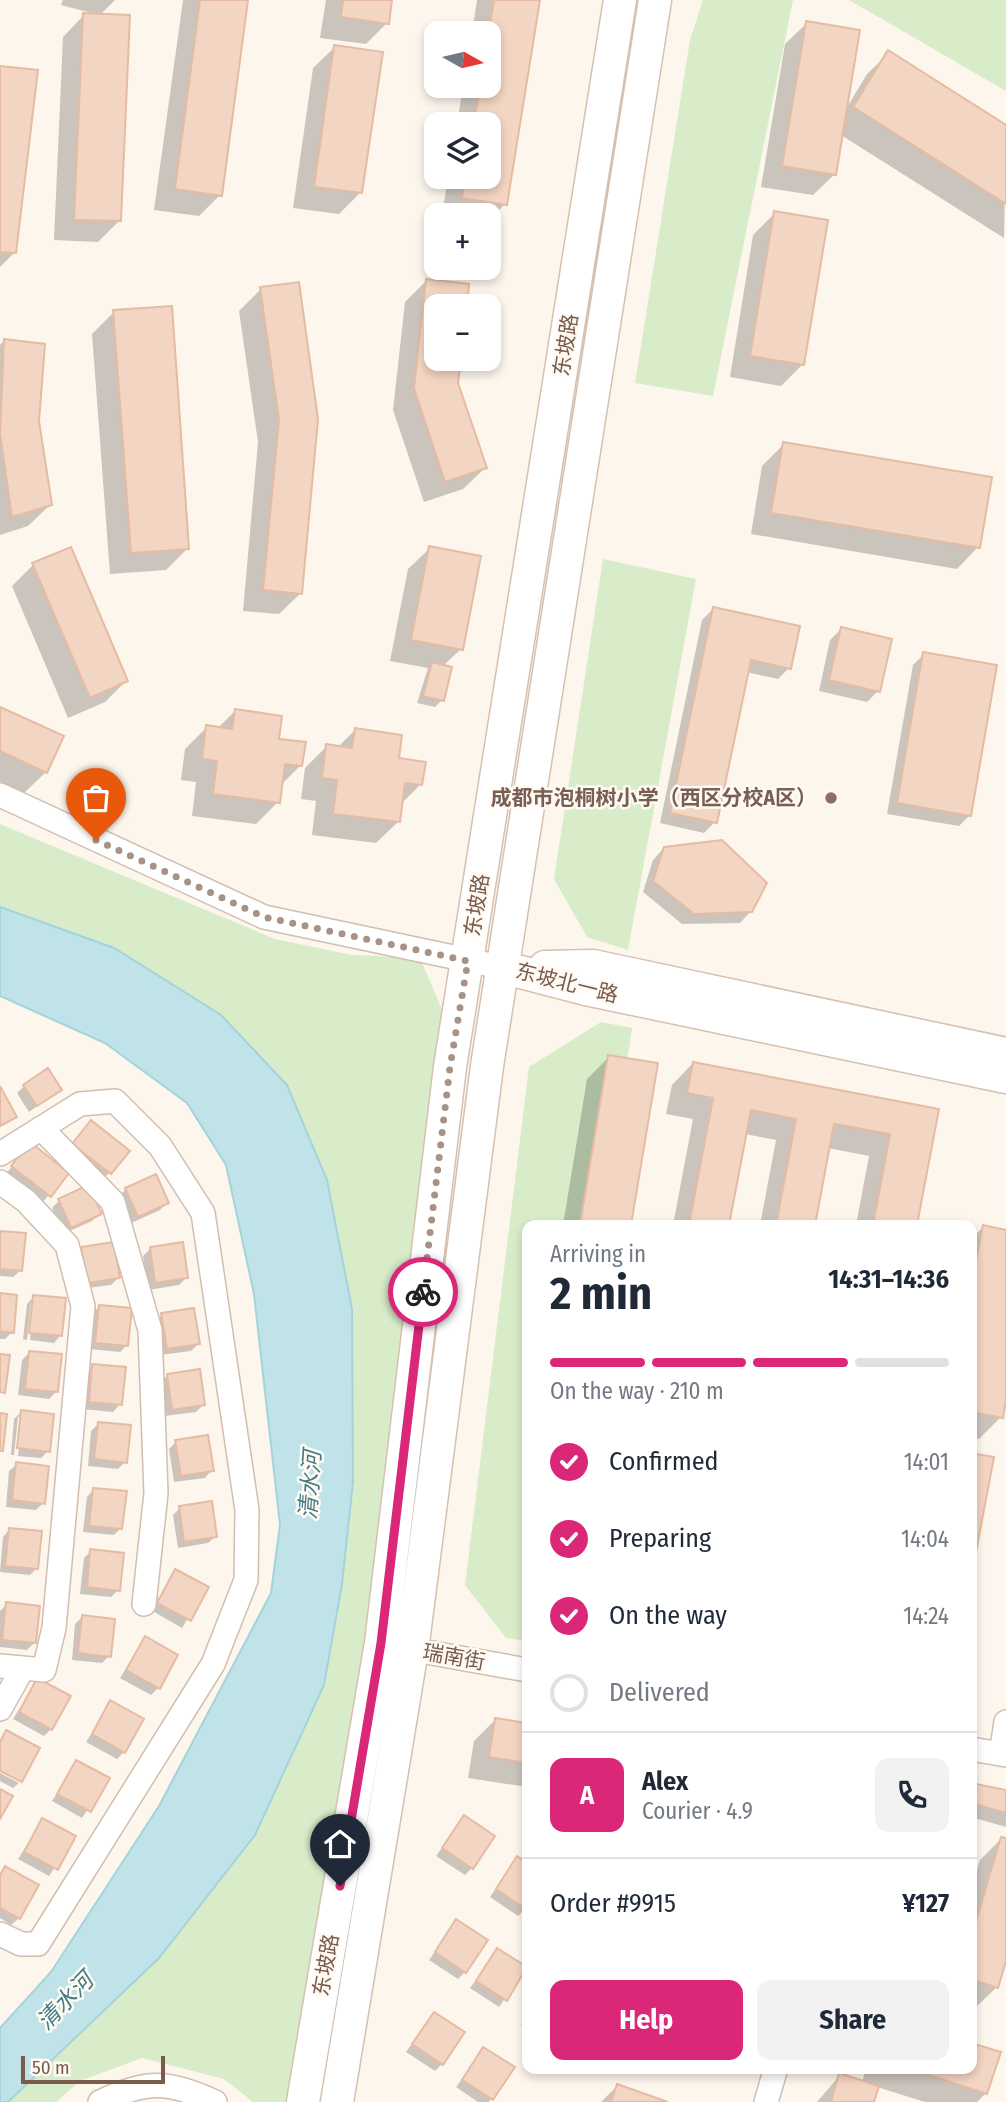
<!DOCTYPE html>
<meta charset="utf-8">
<style>
:root{--surface:#fff;--page:#f2f2f3;--text:#1f2937;--muted:#747a83;--line:#e0e1e3;--accent:#db2777}
body{margin:0;font-family:"Fira Sans Condensed","Noto Sans SC",sans-serif;background:var(--page);color:var(--text);height:100vh;display:flex;flex-direction:column;font-size:26px;white-space:nowrap}
*{box-sizing:border-box;margin:0}
p{font-size:23px;color:var(--muted)}
.icon{flex:none;width:38px;height:38px;fill:none;stroke:currentColor;stroke-width:2;stroke-linecap:round;stroke-linejoin:round}
.map{position:relative;flex:1;overflow:hidden}
.sheet{position:absolute;left:522px;top:1220px;width:455px;height:854px;display:flex;flex-direction:column;background:var(--surface);border-radius:14px;box-shadow:0 4px 10px #0003}
.sheet>*{flex:none}
.needle{width:46px;rotate:98deg}
.controls{position:absolute;left:424px;top:21px;display:grid;gap:14px}
.controls a{display:grid;place-items:center;width:77px;height:77px;border-radius:14px;background:var(--surface);box-shadow:0 4px 10px #0003;font-size:35px}
.scale{position:absolute;left:21px;bottom:18px;width:144px;box-sizing:border-box;padding-left:7px;border:4px solid #7a5c4d;border-top:0;font-size:19px;line-height:24px;white-space:nowrap;color:#7a5c4d;-webkit-text-stroke:5px #fffaf3;paint-order:stroke}
.pin{position:absolute;display:grid;place-items:center;width:60px;height:60px;color:#fff;margin:-72px -30px;border-radius:50% 50% 50% 0;rotate:-45deg;box-shadow:0 0 7px #0007}
.pin .icon{rotate:45deg}
.courier{position:absolute;display:grid;place-items:center;width:70px;height:70px;margin:-35px;border:5px solid #db2777;border-radius:50%;background:#fff;color:#222;box-shadow:0 2px 9px #0007}
.overview em{font-style:normal;font-weight:700}
.overview div{display:flex;flex-direction:column-reverse}
.overview{display:flex;align-items:center;justify-content:space-between;height:119px;padding:0 28px}
h1{font-size:46px;font-weight:700;line-height:52px}
.bar{display:grid;grid-template-columns:repeat(4,1fr);gap:10px 7px;align-content:center;height:84px;padding:0 28px}
.bar i{height:9px;border-radius:5px;background:var(--line)}
.bar .on{background:var(--accent)}
.bar p{grid-column:span 4}
.line{display:flex;align-items:center;gap:18px;padding:0 28px;border-top:2px solid var(--line)}
.line div{flex:1}
.round{display:grid;place-items:center;flex:none;width:74px;height:74px;border-radius:14px;background:var(--page)}
ol{padding:0 28px;list-style:none}
li{display:flex;align-items:center;gap:21px;height:77px}
li p{margin-inline-start:auto}
li .icon{padding:7px;border-radius:50%;background:var(--accent);color:#fff;stroke-width:4}
li:last-child{color:var(--muted)}
li i{width:38px;height:38px;border:4px solid var(--line);border-radius:50%}
.action{display:flex;gap:14px;margin-top:auto;padding:14px 28px}
.action a{flex:1;height:80px;border-radius:14px;background:var(--accent);color:#fff;font-size:28px;font-weight:700;line-height:80px;text-align:center}
.action a+a{background:var(--page);color:var(--text)}
.map>svg:first-child{display:block}
.green{fill:#d8ecc9}
.water{fill:#bfe3e8;stroke:#a5d3da;stroke-width:2}
.shadow{fill:#0003}
.building{fill:#f3d5c3;stroke:#e6bba3;stroke-width:2}
.lines{fill:none;stroke-linecap:round;stroke-linejoin:round}
.street-casing{stroke:#d1beb0;stroke-width:26}
.secondary-casing{stroke:#d6c0b0;stroke-width:35}
.street{stroke:#fff;stroke-width:23}
.secondary{stroke:#fff;stroke-width:32}
.done{stroke:#a89285;stroke-width:7;stroke-dasharray:0 12.6}
.route{stroke:#db2777;stroke-width:9}
.education-dot{fill:#8d6e63;stroke:#fffaf3;stroke-width:2.5}
.labels{text-anchor:middle;stroke-width:5;stroke-linejoin:round;paint-order:stroke}
.street-label{font-size:21px;fill:#7a5c4d;stroke:#fffaf3}
.education-label{font-size:21px;font-weight:bold;fill:#785e54;stroke:#fffaf3;text-anchor:end}
.water-label{font-size:23px;font-style:italic;fill:#437c86;stroke:#fffaf3}
</style>
<div class="map">
<svg width="1006" height="2102" viewBox="0 0 1006 2102">
<rect width="100%" height="100%" fill="#fdf6ec"/>
<path class="green" d="M703 0H793L713 396 635 383 690 40Z
M849 0H1006V91Z
M603 559 696 579 628 950 587 937 554 879Z
M0 824 275 939 352 955 420 958 444 1014 383 1546 294 2102H253L224 2079 142 2058 80 2081 56 2102H8L159 1958 255 1835 324 1685 342 1584 353 1482 352 1309 114 948 0 907Z
M601 1022 632 1028 603 1225H527V1641L506 1638 465 1585 529 1067Z"/>
<path class="water" d="M0 907 114 948 221 1015 287 1085 327 1180 352 1309 353 1482 342 1584 324 1685 255 1835 159 1958 8 2102H0V2028L51 1972 159 1806 271 1593 280 1525 254 1294 226 1165 187 1103 105 1043 0 996Z"/>
<path class="shadow" d="M63 0H115L99 16 119 221 98 242 54 240 63 37 84 15 95 14 61 5Z
M183 0H247L220 195 199 216 154 210Z
M326 0H390L387 23 366 44 320 38Z
M477 0H538L505 204 488 221V215H442L448 177H488V124H457L463 86H488V33H472Z
M807 23 846 109 867 74 889 53 1006 127 1004 238 841 135 835 174 813 195 761 187 785 44Z
M335 47 361 192 339 214 293 208 313 68Z
M0 67 14 253 0 267Z
M775 213 803 364 781 386 730 377 753 235Z
M426 281 467 285 465 306H436V359H459L457 383 485 468 463 489 424 502 393 410 405 302Z
M297 284 301 593 279 614 243 611 258 442 239 311 261 289Z
M114 312 188 548 166 570 110 574 92 334Z
M4 341 37 421 50 505 28 526 0 535V345Z
M784 444 978 547 957 569 751 534 762 466Z
M430 548 461 649 443 666 442 700 435 707 417 703 428 668 390 661 408 569Z
M33 565 126 681 105 702 68 718 12 586Z
M713 609 789 668 778 679 746 672 715 822 704 833 660 823 702 620Z
M841 629 878 691 867 702 819 691 830 640Z
M924 654 970 815 959 826 887 814 913 665Z
M0 709 46 772 24 793 0 782Z
M235 711 277 741 301 765 280 786 278 802 256 824 192 816 196 782 181 780 185 749 207 727 218 728Z
M355 730 397 760 421 784 400 805 398 822 376 843 312 835 316 801 301 799 305 768 327 746 338 747Z
M664 848 751 911 740 923 682 924 643 892 653 860Z
M609 1057 629 1225H563L587 1079Z
M693 1063 937 1110 915 1225H856L869 1156 828 1148 813 1225H760L776 1140 745 1134 728 1225H673L693 1119 666 1114 672 1085Z
M24 1086 60 1090 29 1112 17 1093Z
M84 1129 127 1151 103 1180 66 1151Z
M24 1151 67 1173 42 1203 6 1174Z
M126 1189 167 1203 160 1210 131 1223 119 1196Z
M59 1201 100 1214 92 1221 63 1234 52 1208Z
M983 1227 1006 1232V1391L1001 1417 979 1439 971 1437V1239Z
M0 1232 21 1270 13 1277 0 1276Z
M82 1249 118 1278 111 1285 80 1289 75 1256Z
M150 1249 186 1278 179 1285 148 1290 143 1256Z
M0 1295 12 1332 5 1339H0Z
M34 1297 61 1335 54 1343 30 1340 34 1302H31L27 1340 23 1339 27 1304Z
M100 1306 127 1345 120 1352 89 1349 92 1314Z
M162 1315 198 1344 191 1351 160 1355 155 1322Z
M29 1353 56 1392 49 1399 18 1395 22 1360Z
M93 1366 120 1404 113 1412 82 1409 86 1373Z
M167 1376 203 1405 196 1412 165 1416 160 1383Z
M21 1412 48 1451 41 1458 18 1456 22 1417H18L14 1455H11L14 1419Z
M99 1423 125 1462 118 1469 88 1466 91 1431Z
M176 1442 212 1470 205 1478 174 1482 169 1449Z
M17 1464 43 1503 36 1510 6 1507 9 1471Z
M94 1489 121 1528 114 1535 83 1532 87 1497Z
M180 1508 216 1536 208 1543 178 1548 173 1515Z
M10 1529 37 1568 30 1575 0 1572 3 1537Z
M91 1551 118 1590 111 1597 80 1594 84 1558Z
M176 1571 207 1588 182 1628 151 1610Z
M7 1604 34 1643 27 1650 0 1647V1611Z
M82 1617 109 1656 102 1663 72 1660 75 1624Z
M145 1638 158 1688 151 1695 120 1678Z
M37 1680 51 1729 44 1736 13 1719Z
M111 1703 124 1752 117 1759 86 1742Z
M495 1720 527 1725V1787L468 1778 474 1741Z
M76 1762 107 1779 82 1818 52 1801Z
M0 1773 19 1783 13 1788 0 1781Z
M971 1785 1006 1792V1827L971 1817Z
M464 1817 472 1868 465 1875 436 1856Z
M43 1820 74 1837 49 1876 18 1859Z
M1001 1839 1006 1840V1955L997 1987 975 2008 971 2007V1889L980 1860Z
M517 1858 527 1907 518 1916 490 1897Z
M5 1868 19 1918 11 1925 0 1918V1874Z
M457 1921 465 1972 458 1979 429 1960Z
M498 1950 526 1969 499 2007 470 1988Z
M434 2014 442 2064 435 2071 406 2052Z
M527 2017V2029L521 2025Z
M484 2049 512 2068 489 2102H478L456 2087Z
M866 2068H971L986 2093 977 2102H925L877 2087 872 2102H817L840 2075 862 2082Z
M617 2086 663 2102H601Z"/>
<path class="building" d="M200 0H248L222 196 175 189Z
M343 0H392L389 24 341 17Z
M494 0H540L507 205 462 198 465 177H488V124H474L480 86H488V37Z
M83 13 130 15 121 221 74 220Z
M806 21 860 30 836 175 782 166Z
M334 45 383 52 362 193 314 187Z
M888 50 1006 125V204L853 107Z
M0 66 38 70 16 253 0 252Z
M774 211 828 220 804 365 750 356Z
M426 279 469 284 467 306H436V359H461L458 383 487 468 445 482 414 388Z
M299 282 318 419 302 594 263 590 279 420 260 287Z
M172 306 189 549 131 553 113 310Z
M4 339 45 344 39 421 52 505 12 517 0 434Z
M783 442 992 477 980 548 771 513Z
M429 546 481 556 463 650 411 640Z
M71 547 128 681 90 698 32 563Z
M713 607 800 626 791 669 751 660 717 823 670 813Z
M841 627 892 639 880 692 829 680Z
M923 652 997 665 971 816 897 803Z
M432 662 452 667 444 701 423 696Z
M0 707 64 736 47 773 0 751Z
M235 709 282 716 279 739 306 742 302 766 285 764 280 803 213 794 217 761 202 759 206 725 232 729Z
M355 728 402 735 399 758 426 762 422 785 405 783 400 822 333 814 337 780 322 778 326 744 352 748Z
M722 840 767 883 752 912 694 914 653 881 664 847Z
M608 1055 658 1063 631 1225H580Z
M693 1062 939 1109 917 1225H873L890 1134 834 1124 815 1225H776L796 1119 751 1110 729 1225H689L713 1098 687 1093Z
M48 1068 62 1090 37 1106 23 1085Z
M0 1086 17 1117 0 1126Z
M91 1120 130 1151 111 1174 72 1144Z
M30 1142 69 1173 51 1197 11 1166Z
M156 1174 169 1203 138 1217 125 1188Z
M88 1185 102 1214 71 1228 58 1199Z
M983 1225 1006 1230V1400L1003 1418 971 1412V1285Z
M0 1231 26 1233 22 1271 0 1269Z
M114 1242 120 1278 87 1283 81 1247Z
M183 1242 188 1278 155 1283 150 1247Z
M0 1293 17 1295 14 1333 0 1331Z
M33 1295 66 1298 62 1336 29 1333Z
M99 1305 132 1308 128 1346 95 1343Z
M194 1308 200 1344 167 1349 161 1313Z
M29 1351 62 1354 58 1392 25 1389Z
M0 1354 10 1355 5 1393 0 1392Z
M92 1364 126 1367 122 1405 89 1402Z
M200 1369 205 1405 172 1410 167 1374Z
M21 1410 54 1414 50 1452 17 1448Z
M0 1413 7 1414 3 1451H0Z
M98 1422 131 1425 127 1463 94 1459Z
M208 1435 214 1471 181 1476 175 1440Z
M971 1453 994 1457 971 1578Z
M16 1462 49 1466 45 1504 12 1500Z
M93 1488 127 1491 122 1529 89 1526Z
M212 1501 217 1537 184 1542 179 1506Z
M9 1528 42 1531 38 1569 5 1566Z
M90 1549 124 1553 120 1591 87 1587Z
M175 1569 209 1587 191 1621 157 1603Z
M6 1602 40 1606 36 1643 2 1640Z
M82 1615 115 1619 111 1657 78 1653Z
M145 1636 178 1655 160 1689 126 1670Z
M37 1678 71 1696 52 1730 19 1712Z
M110 1700 144 1719 125 1753 92 1734Z
M495 1718 527 1723V1763L489 1757Z
M6 1730 40 1748 22 1782 0 1771V1742Z
M76 1760 110 1778 91 1812 57 1794Z
M971 1783 1006 1790V1813L971 1803Z
M0 1789 13 1796 0 1819Z
M464 1815 495 1836 473 1869 442 1848Z
M42 1818 76 1836 58 1870 24 1852Z
M1001 1837 1006 1838V1961L998 1988 971 1979V1938Z
M517 1856 527 1863V1910L496 1889Z
M5 1866 39 1885 20 1919 0 1908V1875Z
M456 1919 488 1940 466 1973 435 1952Z
M497 1948 527 1967 507 2001 476 1981Z
M434 2012 465 2032 443 2065 412 2044Z
M971 2043 1001 2052 987 2094 908 2068H971Z
M483 2047 515 2067 493 2100 462 2080Z
M839 2073 879 2086 874 2102H831Z
M617 2084 668 2102H611Z"/>
<g class="lines">
<defs>
<path id="street" d="M0 795 264 917 505 968
M41 1128 113 1202 150 1330 156 1493 144 1604
M0 1154 80 1104 115 1101 160 1146 203 1213 247 1510 246 1580 213 1664 38 1944H21L0 1934
M0 1182 26 1201 67 1245 83 1306 54 1628 44 1670 0 1666
M399 1647 527 1670
M0 1709 23 1668
M971 1749 1006 1755
M1001 1754 1006 1722
M100 2102C146 2080 168 2080 215 2102
M766 2102 776 2068"/>
<path id="secondary" d="M545 967 593 966 1006 1054
M505 968 586 989 1006 1077
M303 2102 381 1643 450 1067 620 0
M337 2102 412 1650 487 1066 655 0"/>
</defs>
<use href="#street" class="street-casing"/>
<use href="#secondary" class="secondary-casing"/>
<use href="#street" class="street"/>
<use href="#secondary" class="secondary"/>
</g>
<g class="lines">
<path class="done" d="M96 840 264 917 468 961 450 1067 423 1292"/>
<path class="route" d="M340 1886 381 1643 423 1292"/>
</g>
<circle class="education-dot" cx="831" cy="798" r="7"/>
<g class="labels">
<g class="street-label">
<text transform="translate(566 345) rotate(-81)" y="7">东坡路</text>
<text transform="translate(477 905) rotate(-81)" y="7">东坡路</text>
<text transform="translate(567 983) rotate(14)" y="7">东坡北一路</text>
<text transform="translate(454 1657) rotate(10)" y="7">瑞南街</text>
<text transform="translate(326 1965) rotate(-80)" y="7">东坡路</text>
</g>
<g class="education-label">
<text x="817" y="805">成都市泡桐树小学（西区分校A区）</text>
</g>
<g class="water-label">
<text transform="translate(310 1485) rotate(-86)" y="8">清水河</text>
<text transform="translate(65 2001) rotate(-46)" y="8">清水河</text>
</g>
</g>
</svg>
<div class="controls">
<a><svg class="needle" viewBox="-14 -14 28 28"><path d="M0-13l5 13h-10z" fill="#e53935"/><path d="M0 13l5-13h-10z" fill="#747a83"/></svg></a>
<a><svg class="icon" aria-label="layers" viewBox="0 0 24 24"><path d="M12 4l9 5-9 5-9-5zM3 14l9 5 9-5"/></svg></a>
<a>+</a>
<a>−</a>
</div>
<div class="scale">50 m</div>
<div class="pin" style="left:96px;top:840px;background:#ea580c"><svg class="icon" aria-label="bag" viewBox="0 0 24 24"><path d="M5 8h14l-1 12H6zM9 8a3 3 0 0 1 6 0"/></svg></div>
<div class="pin" style="left:340px;top:1886px;background:#1f2937"><svg class="icon" aria-label="home" viewBox="0 0 24 24"><path d="M3 11l9-7 9 7M6 9v11h12V9"/></svg></div>
<div class="courier" style="left:423px;top:1292px"><svg class="icon" aria-label="bike" viewBox="0 0 24 24"><circle cx="6" cy="16" r="4"/><circle cx="18" cy="16" r="4"/><path d="M6 16l4-8h5l3 8M10 8l3 8H6M13 5h3"/></svg></div>
<section class="sheet">
<div class="overview"><div><h1>2 min</h1><p>Arriving in</p></div><em>14:31–14:36</em></div>
<div class="bar"><i class="on"></i><i class="on"></i><i class="on"></i><i></i><p>On the way · 210 m</p></div>
<ol>
<li><svg class="icon" aria-label="check" viewBox="0 0 24 24"><path d="M5 12l5 5 9-10"/></svg>Confirmed<p>14:01</p></li>
<li><svg class="icon" aria-label="check" viewBox="0 0 24 24"><path d="M5 12l5 5 9-10"/></svg>Preparing<p>14:04</p></li>
<li><svg class="icon" aria-label="check" viewBox="0 0 24 24"><path d="M5 12l5 5 9-10"/></svg>On the way<p>14:24</p></li>
<li><i></i>Delivered</li>
</ol>
<div class="line" style="height:126px"><b class="round" style="background:var(--accent);color:#fff">A</b><div><b>Alex</b><p>Courier · 4.9</p></div><a class="round"><svg class="icon" aria-label="phone" viewBox="0 0 24 24"><path d="M5 4h4l2 5-3 2q2 4 5 5l2-3 5 2v4C11 20 4 13 5 4z"/></svg></a></div>
<div class="line" style="height:91px"><div>Order #9915</div><b>¥127</b></div>
<div class="action"><a>Help</a><a>Share</a></div>
</section>
</div>
